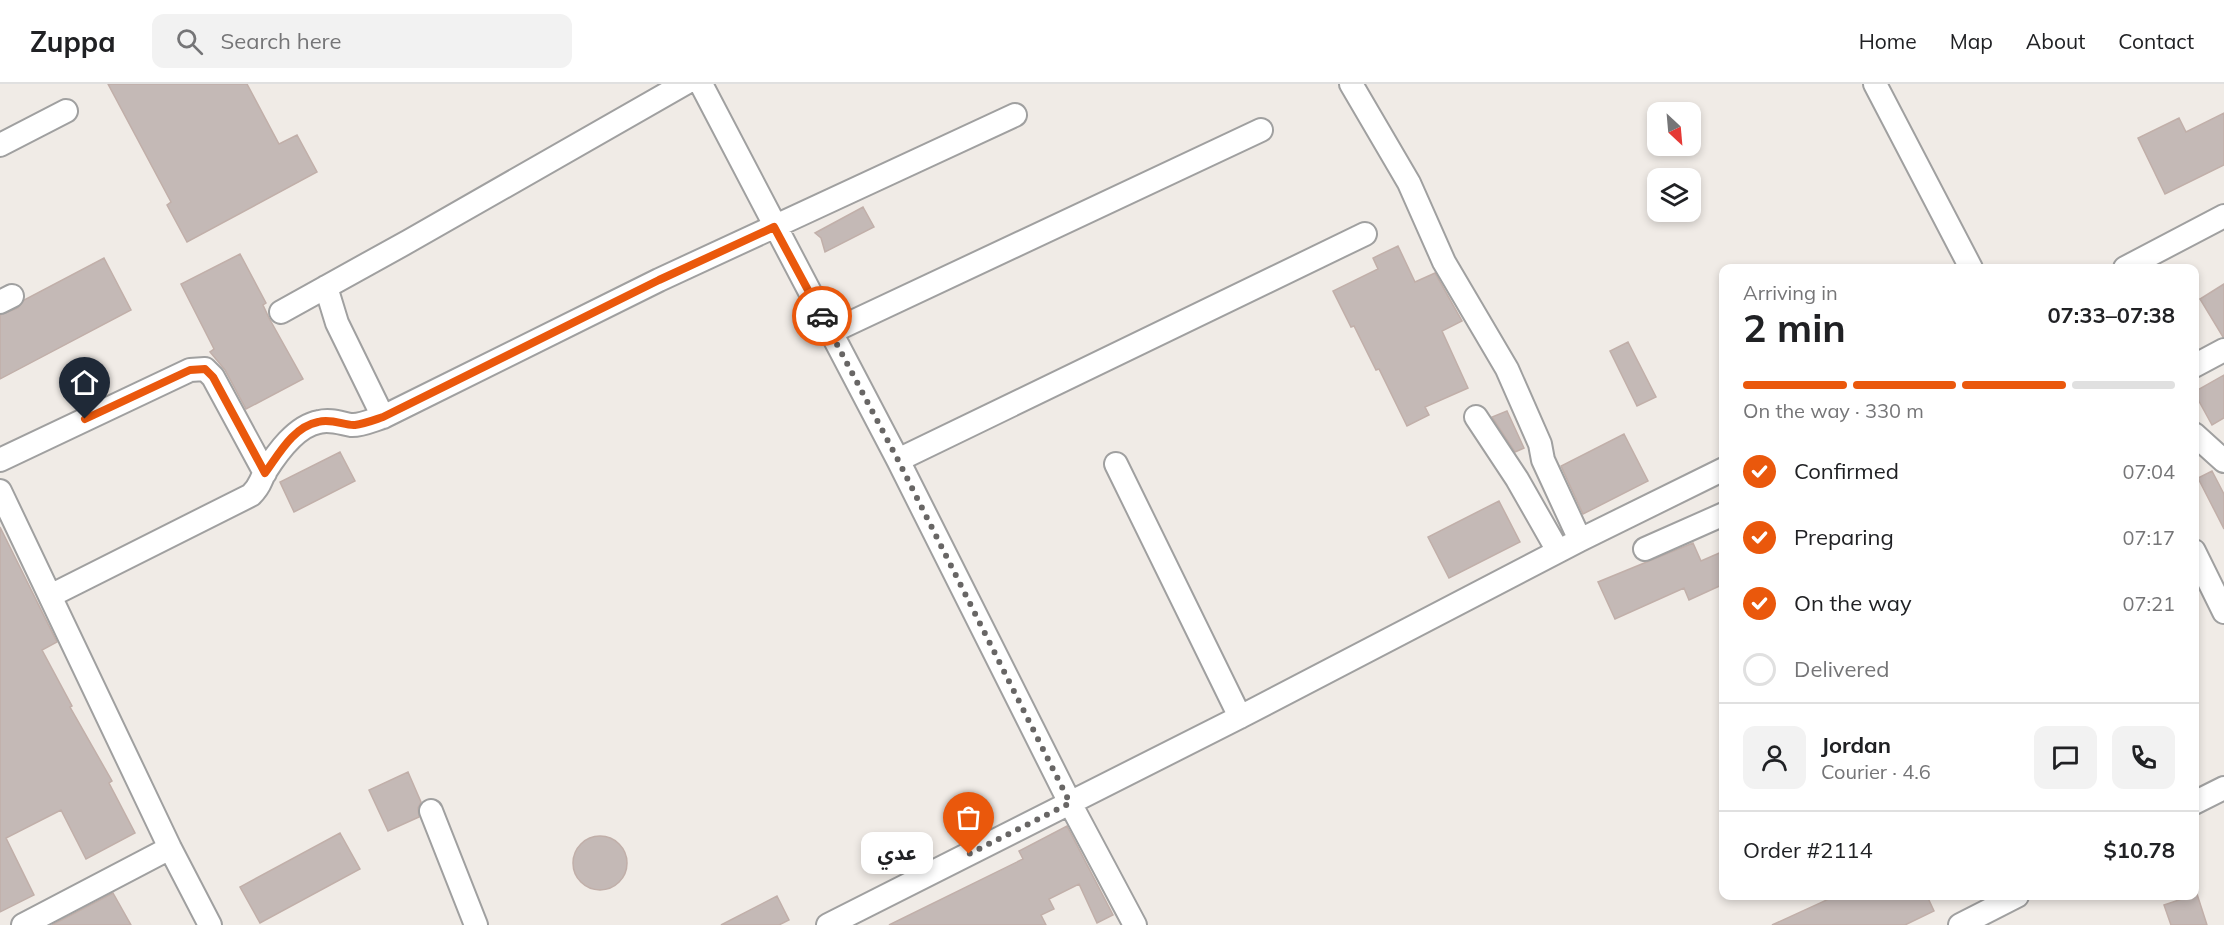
<!DOCTYPE html>
<meta charset="utf-8">
<style>
:root{--surface:#fff;--page:#f2f2f2;--text:#202124;--muted:#757577;--line:#e0e0e0;--accent:#ea580c}
body{margin:0;font-family:Mulish,"Noto Sans Arabic",sans-serif;background:var(--page);color:var(--text);height:100vh;display:flex;flex-direction:column;font-size:22px;white-space:nowrap}
*{box-sizing:border-box;margin:0}
p{font-size:20px;color:var(--muted)}
.icon{flex:none;width:33px;height:33px;fill:none;stroke:currentColor;stroke-width:2;stroke-linecap:round;stroke-linejoin:round}
.map{position:relative;flex:1;overflow:hidden}
.sheet{position:absolute;left:1719px;top:180px;width:480px;height:636px;display:flex;flex-direction:column;background:var(--surface);border-radius:12px;box-shadow:0 3px 9px #0003}
.sheet>*{flex:none}
.needle{width:39px;rotate:154deg}
.tools{position:absolute;left:1647px;top:18px;display:grid;gap:12px}
.tools a{display:grid;place-items:center;width:54px;height:54px;border-radius:12px;background:var(--surface);box-shadow:0 3px 9px #0003;font-size:30px}
.pin{position:absolute;display:grid;place-items:center;width:51px;height:51px;color:#fff;margin:-62px -26px;border-radius:50% 50% 50% 0;rotate:-45deg;box-shadow:0 0 6px #0007}
.pin .icon{rotate:45deg}
.courier{position:absolute;display:grid;place-items:center;width:60px;height:60px;margin:-30px;border:4px solid #ea580c;border-radius:50%;background:#fff;color:#222;box-shadow:0 2px 8px #0007}
.bubble{position:absolute;height:42px;border-radius:12px;background:var(--surface);box-shadow:0 3px 9px #0003;font-size:20px;font-weight:700;line-height:42px;text-align:center}
.overview em{font-style:normal;font-weight:700}
.overview div{display:flex;flex-direction:column-reverse}
.overview{display:flex;align-items:center;justify-content:space-between;height:102px;padding:0 24px}
h1{font-size:39px;font-weight:700;line-height:45px}
.bar{display:grid;grid-template-columns:repeat(4,1fr);gap:9px 6px;align-content:center;height:72px;padding:0 24px}
.bar i{height:8px;border-radius:4px;background:var(--line)}
.bar .selected{background:var(--accent)}
.bar p{grid-column:span 4}
.line{display:flex;align-items:center;gap:15px;padding:0 24px;border-top:2px solid var(--line)}
.line div{flex:1}
.round{display:grid;place-items:center;flex:none;width:63px;height:63px;border-radius:12px;background:var(--page)}
ol{padding:0 24px;list-style:none}
li{display:flex;align-items:center;gap:18px;height:66px}
li p{margin-inline-start:auto}
li .icon{padding:6px;border-radius:50%;background:var(--accent);color:#fff;stroke-width:4}
li:last-child{color:var(--muted)}
li i{width:33px;height:33px;border:3px solid var(--line);border-radius:50%}
header{display:flex;align-items:center;gap:36px;box-sizing:border-box;height:84px;padding:0 30px;background:var(--surface);border-bottom:2px solid var(--line)}
header strong{font-size:28px}
nav{display:flex;gap:33px;margin-inline-start:auto;font-size:21px}
.search{width:420px;height:54px;background:var(--page);display:flex;align-items:center;gap:15px;box-sizing:border-box;padding:0 21px;border-radius:12px;color:var(--muted);font-size:22px}
.map>svg:first-child{display:block}
.building{fill:#c4b9b6;stroke:#c1afa9;stroke-width:1.5}
.lines{fill:none;stroke-linecap:round;stroke-linejoin:round}
.minor-casing{stroke:#a0a0a0;stroke-width:26}
.minor{stroke:#fff;stroke-width:22}
.done{stroke:#686665;stroke-width:6;stroke-dasharray:0 10.8}
.route{stroke:#ea580c;stroke-width:8}
</style>
<header>
<strong>Zuppa</strong>
<div class="search"><svg class="icon" aria-label="search" viewBox="0 0 24 24"><circle cx="10" cy="10" r="6"/><path d="M15 15l6 6"/></svg>Search here</div>
<nav><a>Home</a><a>Map</a><a>About</a><a>Contact</a></nav>
</header>
<div class="map">
<svg width="2224" height="841" viewBox="0 0 2224 841">
<rect width="100%" height="100%" fill="#f0ebe6"/>
<path class="building" d="M108 0H247L279 60 297 51 317 88 187 158 167 121 171 118Z
M2224 29V81L2165 110 2138 54 2179 34 2186 48Z
M863 123 874 143 825 168 821 154 815 149Z
M1398 162 1415 198 1435 189 1462 237 1442 247 1468 304 1425 323 1429 331 1407 342 1379 285 1376 286 1354 242 1351 243 1333 207 1378 185 1373 174Z
M240 170 266 219 263 221 269 234 303 295 246 325 225 286 210 268 214 265 181 200Z
M104 174 131 226 0 295V231L18 224 24 216Z
M2224 200V253H2223L2200 215Z
M1628 258 1656 313 1637 322 1610 267Z
M2224 291V334L2212 341 2194 308Z
M1507 327 1524 364 1515 368 1492 333Z
M1624 350 1648 397 1583 430 1561 382Z
M340 368 355 397 294 428 280 398Z
M2212 387 2224 410V445L2198 394Z
M1499 417 1520 458 1449 494 1428 453Z
M0 443 57 558 42 566 72 622 70 623 112 697 109 699 135 749 86 775 61 726 6 754 34 811 0 828Z
M1693 459 1701 477 1724 467V500L1689 516 1684 504 1615 535 1598 498Z
M408 688 421 718 418 724 419 733 388 747 369 706Z
M1067 742 1113 831 1097 839 1079 800 1049 815 1054 825 1041 831 1046 841H889L1023 775 1019 767Z
M340 749 360 785 260 839 240 803Z
M573 779a27 27 0 1 1 54 0a27 27 0 1 1-54 0Z
M113 809 131 841H52Z
M2197 810 2207 841H2171L2164 821Z
M777 812 789 836 779 841H721Z
M1827 812H1927L1934 827 1905 841H1772L1829 815Z"/>
<g class="lines">
<defs>
<path id="minor" d="M701 0 898 376 1070 719 1135 841
M1351 0 1409 99 1444 178 1507 285 1540 360 1543 376 1580 456
M1875 0 1971 184
M0 61 66 27
M2125 184 2224 132
M326 203 337 239 383 333
M0 218 12 212
M281 228 409 157 684 0
M831 248 1261 46
M2194 282 2224 266
M1476 333 1517 395 1558 467
M2194 350 2224 377
M0 376 190 286 205 285 213 293 265 389
M898 376 1365 150
M1116 380 1240 633
M0 407 170 764 210 841
M1645 465 1724 430
M2194 467 2224 528
M50 512 251 411C261 401 259 399 265 388 277 369 296 342 319 338 330 335 340 339 351 341 360 342 373 336 383 333L659 196 1015 31
M2194 719 2224 704
M431 727 476 841
M23 841 170 764
M828 841 1240 633 1580 456 1724 385
M1960 841 2017 812"/>
</defs>
<use href="#minor" class="minor-casing"/>
<use href="#minor" class="minor"/>
</g>
<g class="lines">
<path class="done" d="M822 232 898 376 1070 719 969 770"/>
<path class="route" d="M85 335 190 286 205 285 213 293 265 389C279 370 293 343 318 338 332 334 345 342 355 341 364 340 374 336 383 333L659 196 774 143 822 232"/>
</g>
</svg>
<div class="tools">
<a><svg class="needle" viewBox="-14 -14 28 28"><path d="M0-13l5 13h-10z" fill="#e53935"/><path d="M0 13l5-13h-10z" fill="#757577"/></svg></a>
<a><svg class="icon" aria-label="layers" viewBox="0 0 24 24"><path d="M12 4l9 5-9 5-9-5zM3 14l9 5 9-5"/></svg></a>
</div>
<div class="pin" style="left:969px;top:770px;background:#ea580c"><svg class="icon" aria-label="bag" viewBox="0 0 24 24"><path d="M5 8h14l-1 12H6zM9 8a3 3 0 0 1 6 0"/></svg></div>
<div class="pin" style="left:85px;top:335px;background:#1f2937"><svg class="icon" aria-label="home" viewBox="0 0 24 24"><path d="M3 11l9-7 9 7M6 9v11h12V9"/></svg></div>
<div class="courier" style="left:822px;top:232px"><svg class="icon" aria-label="car" viewBox="0 0 24 24"><path d="M5 17H2v-5l4-1 3-4h7l3 4 3 1v5h-3M9 17h6M6 11h13"/><circle cx="7" cy="17" r="2"/><circle cx="17" cy="17" r="2"/></svg></div>
<div class="bubble" style="left:861px;top:748px;width:72px">عدي</div>
<section class="sheet">
<div class="overview"><div><h1>2 min</h1><p>Arriving in</p></div><em>07:33–07:38</em></div>
<div class="bar"><i class="selected"></i><i class="selected"></i><i class="selected"></i><i></i><p>On the way · 330 m</p></div>
<ol>
<li><svg class="icon" aria-label="check" viewBox="0 0 24 24"><path d="M5 12l5 5 9-10"/></svg>Confirmed<p>07:04</p></li>
<li><svg class="icon" aria-label="check" viewBox="0 0 24 24"><path d="M5 12l5 5 9-10"/></svg>Preparing<p>07:17</p></li>
<li><svg class="icon" aria-label="check" viewBox="0 0 24 24"><path d="M5 12l5 5 9-10"/></svg>On the way<p>07:21</p></li>
<li><i></i>Delivered</li>
</ol>
<div class="line" style="height:108px"><a class="round"><svg class="icon" aria-label="person" viewBox="0 0 24 24"><circle cx="12" cy="8" r="4"/><path d="M4 21q1-7 8-7t8 7"/></svg></a><div><b>Jordan</b><p>Courier · 4.6</p></div><a class="round"><svg class="icon" aria-label="chat" viewBox="0 0 24 24"><path d="M4 5h16v11H9l-5 4z"/></svg></a><a class="round"><svg class="icon" aria-label="phone" viewBox="0 0 24 24"><path d="M5 4h4l2 5-3 2q2 4 5 5l2-3 5 2v4C11 20 4 13 5 4z"/></svg></a></div>
<div class="line" style="height:78px"><div>Order #2114</div><b>$10.78</b></div>
</section>
</div>
